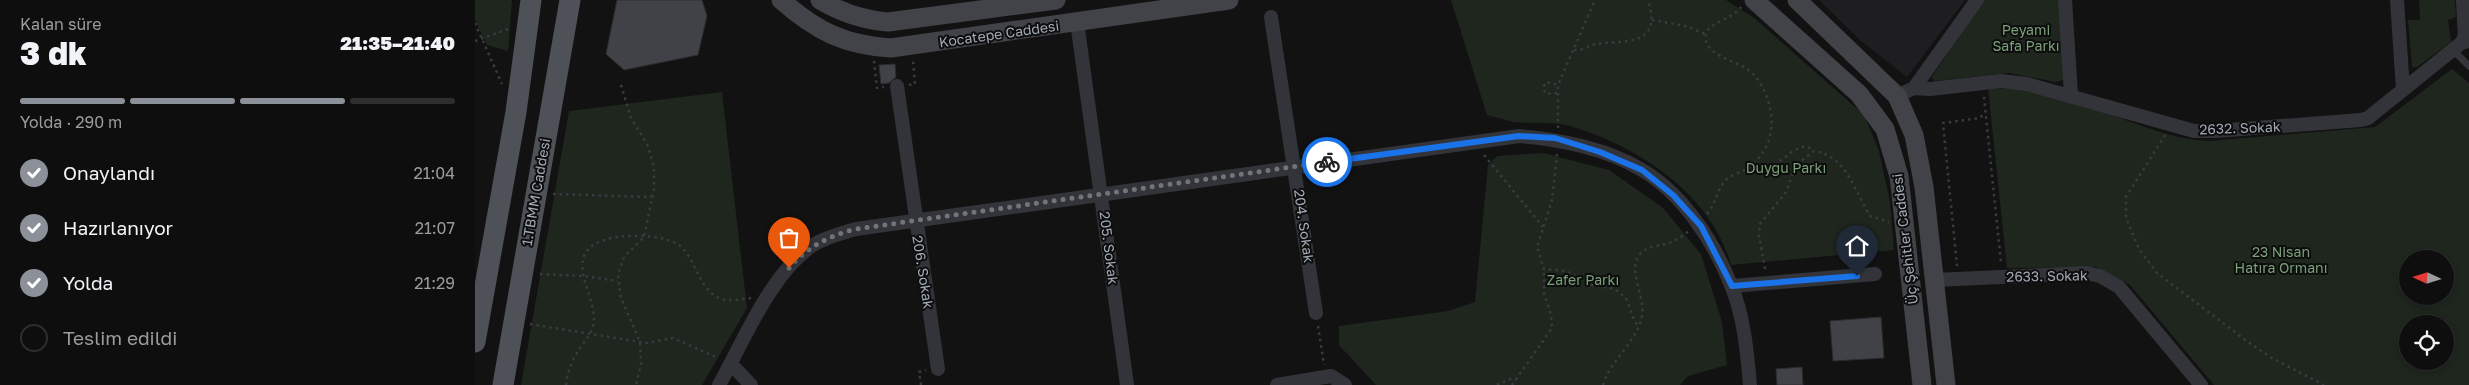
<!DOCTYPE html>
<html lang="tr">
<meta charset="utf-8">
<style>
:root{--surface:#0e0e0e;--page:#1c1c1c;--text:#f1f3f6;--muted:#9b9c9e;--line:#2e2e2e;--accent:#8c9099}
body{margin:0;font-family:"Golos Text",sans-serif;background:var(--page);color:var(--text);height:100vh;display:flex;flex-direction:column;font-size:19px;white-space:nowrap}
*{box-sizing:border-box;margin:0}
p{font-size:16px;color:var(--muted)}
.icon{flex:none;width:28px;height:28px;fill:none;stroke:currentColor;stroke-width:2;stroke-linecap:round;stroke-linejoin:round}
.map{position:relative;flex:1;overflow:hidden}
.side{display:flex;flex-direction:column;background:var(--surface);width:475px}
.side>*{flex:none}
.needle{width:32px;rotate:274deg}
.fabs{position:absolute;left:1924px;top:250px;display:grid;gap:10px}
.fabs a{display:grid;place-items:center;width:55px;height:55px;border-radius:50%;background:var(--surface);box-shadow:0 2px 8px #0003,0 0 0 1px var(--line);font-size:25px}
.pin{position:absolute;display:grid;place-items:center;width:42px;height:42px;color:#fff;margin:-51px -21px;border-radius:50% 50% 50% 0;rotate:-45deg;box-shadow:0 0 5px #0007}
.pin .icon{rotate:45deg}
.courier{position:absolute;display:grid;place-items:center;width:50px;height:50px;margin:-25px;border:4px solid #1a73e8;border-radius:50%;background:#fff;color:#222;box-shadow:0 1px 6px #0007}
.summary em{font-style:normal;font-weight:800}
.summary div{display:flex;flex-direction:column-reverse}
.summary{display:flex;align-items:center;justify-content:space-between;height:85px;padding:0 20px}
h1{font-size:32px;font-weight:800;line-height:38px}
.bar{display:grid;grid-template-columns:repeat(4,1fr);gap:8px 5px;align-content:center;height:60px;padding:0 20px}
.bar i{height:6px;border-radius:4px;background:var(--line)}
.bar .on{background:var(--accent)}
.bar p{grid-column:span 4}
ol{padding:0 20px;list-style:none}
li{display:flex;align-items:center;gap:15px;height:55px}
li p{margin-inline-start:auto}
li .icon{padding:5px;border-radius:50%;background:var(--accent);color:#fff;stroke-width:4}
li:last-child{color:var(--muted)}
li i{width:28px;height:28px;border:2px solid var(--line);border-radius:50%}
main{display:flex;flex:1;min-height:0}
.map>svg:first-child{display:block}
.built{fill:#1e1e20}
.green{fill:#1e261e;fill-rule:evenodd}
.building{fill:#404247;stroke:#2c2c30}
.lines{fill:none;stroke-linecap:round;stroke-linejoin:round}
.path{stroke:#393b40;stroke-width:2.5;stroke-dasharray:2.5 4;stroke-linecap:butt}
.service{stroke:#333439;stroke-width:7}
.minor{stroke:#333439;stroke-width:14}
.tertiary{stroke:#333439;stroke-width:18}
.secondary{stroke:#414349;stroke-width:19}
.primary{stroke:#4e5158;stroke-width:21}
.done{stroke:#70757c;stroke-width:5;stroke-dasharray:0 9}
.route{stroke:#1a73e8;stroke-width:6}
.labels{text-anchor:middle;stroke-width:4;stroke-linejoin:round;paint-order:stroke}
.park-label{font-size:14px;fill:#7aa178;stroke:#0d0d0e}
.street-label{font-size:14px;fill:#a2aab5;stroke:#0d0d0e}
</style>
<main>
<section class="side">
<div class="summary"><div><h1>3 dk</h1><p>Kalan süre</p></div><em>21:35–21:40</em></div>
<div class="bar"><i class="on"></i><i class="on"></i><i class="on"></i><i></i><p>Yolda · 290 m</p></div>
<ol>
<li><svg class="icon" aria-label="check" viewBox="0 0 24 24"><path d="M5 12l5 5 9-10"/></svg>Onaylandı<p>21:04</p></li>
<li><svg class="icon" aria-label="check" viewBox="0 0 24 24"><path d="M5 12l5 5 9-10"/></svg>Hazırlanıyor<p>21:07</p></li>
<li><svg class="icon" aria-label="check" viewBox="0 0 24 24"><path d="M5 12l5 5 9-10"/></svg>Yolda<p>21:29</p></li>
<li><i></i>Teslim edildi</li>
</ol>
</section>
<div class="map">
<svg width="1994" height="385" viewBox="0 0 1994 385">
<rect width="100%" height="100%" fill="#121213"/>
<path class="built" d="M1344 0H1490L1432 77 1386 41Z"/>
<path class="green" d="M0 0H37L33 51 12 45 0 20Z
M976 0H1251L1278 17 1389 115 1404 151 1415 202 1419 250 1256 265C1236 194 1163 146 1095 126 1077 121 1057 124 1038 122 1030 120 1021 117 1012 115Z
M1509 0H1586L1592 74 1588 80 1581 82 1534 73 1460 81 1456 78Z
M1944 0H1980L1981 17 1973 20 1976 42 1942 67H1937L1933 20H1945Z
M1977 69 1994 83V385H1739L1655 285 1621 267 1532 268 1513 88C1532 89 1555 88 1574 93 1627 106 1680 139 1734 141L1900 127ZM1932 259H1970V296H1932ZM1932 324H1970V361H1932Z
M247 92 272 308 227 385H46L94 111Z
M1068 153 1134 170 1188 208 1226 254 1247 322 1252 365 1213 376 1205 385H901L864 345V326L973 311 1000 302 1013 165 1022 156Z"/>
<path class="building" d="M142 0H227L232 16 223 55 149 70 131 54Z
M420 64 421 77 414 83 406 84 404 65Z
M1406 317 1409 358 1358 361 1355 321Z
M1327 367 1328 385H1302L1301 369Z"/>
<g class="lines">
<path class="path" d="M1177 20 1211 26 1230 34
M0 23 27 84
M0 41 36 28
M1099 50C1106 52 1114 45 1121 44 1151 40 1188 47 1173 0
M399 61 402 88 409 87
M146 85 156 118 172 144 179 166V189L169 237 149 257 143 274 146 298 165 342 166 364 161 385
M434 85 440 84 438 60
M1082 93 1071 94 1068 88 1071 82 1083 85
M1509 97 1526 263
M1083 128V85L1120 0
M1690 135 1651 197V218L1664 249 1682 273 1773 342 1797 358 1849 385
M1082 154 1077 200 1062 247 1069 269 1091 271 1117 285 1140 289 1151 298 1160 322 1164 326
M1009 155 1068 227
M1275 167 1280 170C1285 169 1293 168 1299 165 1311 159 1326 138 1339 151
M78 194 177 197
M1232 214C1241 204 1241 191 1250 181 1256 174 1266 173 1273 168 1281 163 1288 153 1292 145 1303 121 1293 84 1272 69 1261 61 1226 54 1231 34 1233 23 1259 18 1266 7
M1482 266 1468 123 1505 118 1511 111
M1290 269 1284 235 1285 224 1312 191 1320 166 1339 151C1371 155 1380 192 1395 216L1414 222
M65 274 109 276 143 281
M55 324 171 343 198 338 243 358
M843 326 849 365
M91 385C92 374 96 362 102 353 107 344 115 336 118 327 124 303 98 272 111 252 125 231 184 232 204 245 221 258 222 286 242 297 251 303 265 299 276 298
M446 385 444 372 451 370
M1022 385 1036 379 1041 380
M1037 385 1077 328 1076 315 1069 293V269
M1128 385C1136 358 1163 342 1167 315 1171 297 1151 269 1165 254 1172 246 1184 246 1194 243 1201 241 1207 236 1214 231"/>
<path class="service" d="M1978 50 1994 66"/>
<path class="minor" d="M1590 0 1596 95
M1922 0 1928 90
M796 17 841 313
M602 22 652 385
M422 86 463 369
M1439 88 1502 0
M1422 96 1439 88 1455 89 1526 81 1552 84 1719 131H1741L1886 120 1893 118 1990 40 1988 0
M1459 280 1611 273 1625 276 1644 287 1726 385
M1257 286 1400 274
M256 364 276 385
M244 385C269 341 295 274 338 245 351 237 367 233 381 229L1044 136C1084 139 1133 149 1167 170 1208 194 1239 242 1256 285 1269 316 1272 352 1275 385
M802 385 856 376 870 385"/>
<path class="tertiary" d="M1990 40 1994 38"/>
<path class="secondary" d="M306 0C341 31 369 45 416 48L754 0
M345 0C367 13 388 20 413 22L581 0
M1279 0 1384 94 1410 129 1424 176 1447 385
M1322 0 1422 96 1439 135 1449 187 1471 385"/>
<path class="primary" d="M0 342 41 112 56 0
M28 385 95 0"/>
</g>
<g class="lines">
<path class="done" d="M314 268C333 246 354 236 381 229L852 162"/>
<path class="route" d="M852 162 1044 136 1080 138 1125 152 1167 170 1198 195 1226 226 1257 286 1382 276"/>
</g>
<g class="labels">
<g class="park-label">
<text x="1551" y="35">Peyami<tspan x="1551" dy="16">Safa Parkı</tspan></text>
<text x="1311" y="173">Duygu Parkı</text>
<text x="1806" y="257">23 Nisan<tspan x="1806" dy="16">Hatıra Ormanı</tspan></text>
<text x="1108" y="285">Zafer Parkı</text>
</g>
<g class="street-label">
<text transform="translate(524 34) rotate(-8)" y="5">Kocatepe Caddesi</text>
<text transform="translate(1765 128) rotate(-2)" y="5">2632. Sokak</text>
<text transform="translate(61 192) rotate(-80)" y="5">1.TBMM Caddesi</text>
<text transform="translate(829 226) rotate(82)" y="5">204. Sokak</text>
<text transform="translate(1430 239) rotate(-97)" y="5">Üç Şehitler Caddesi</text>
<text transform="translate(634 248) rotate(83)" y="5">205. Sokak</text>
<text transform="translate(448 272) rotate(81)" y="5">206. Sokak</text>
<text transform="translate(1572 276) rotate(-1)" y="5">2633. Sokak</text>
</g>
</g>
</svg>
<div class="fabs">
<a><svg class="needle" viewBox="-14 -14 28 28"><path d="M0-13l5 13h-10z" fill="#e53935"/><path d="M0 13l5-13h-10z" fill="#9b9c9e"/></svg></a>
<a><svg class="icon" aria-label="locate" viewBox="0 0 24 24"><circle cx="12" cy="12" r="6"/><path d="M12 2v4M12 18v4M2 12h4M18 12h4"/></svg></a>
</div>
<div class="pin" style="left:314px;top:268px;background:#ea580c"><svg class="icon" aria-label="bag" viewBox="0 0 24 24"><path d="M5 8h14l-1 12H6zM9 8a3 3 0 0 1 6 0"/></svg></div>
<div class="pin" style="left:1382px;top:276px;background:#1f2937"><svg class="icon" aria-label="home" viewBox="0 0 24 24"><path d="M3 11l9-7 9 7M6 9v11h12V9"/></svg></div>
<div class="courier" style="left:852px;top:162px"><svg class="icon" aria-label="bike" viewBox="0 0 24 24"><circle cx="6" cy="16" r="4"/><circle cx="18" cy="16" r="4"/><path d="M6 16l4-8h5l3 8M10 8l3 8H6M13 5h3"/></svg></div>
</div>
</main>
